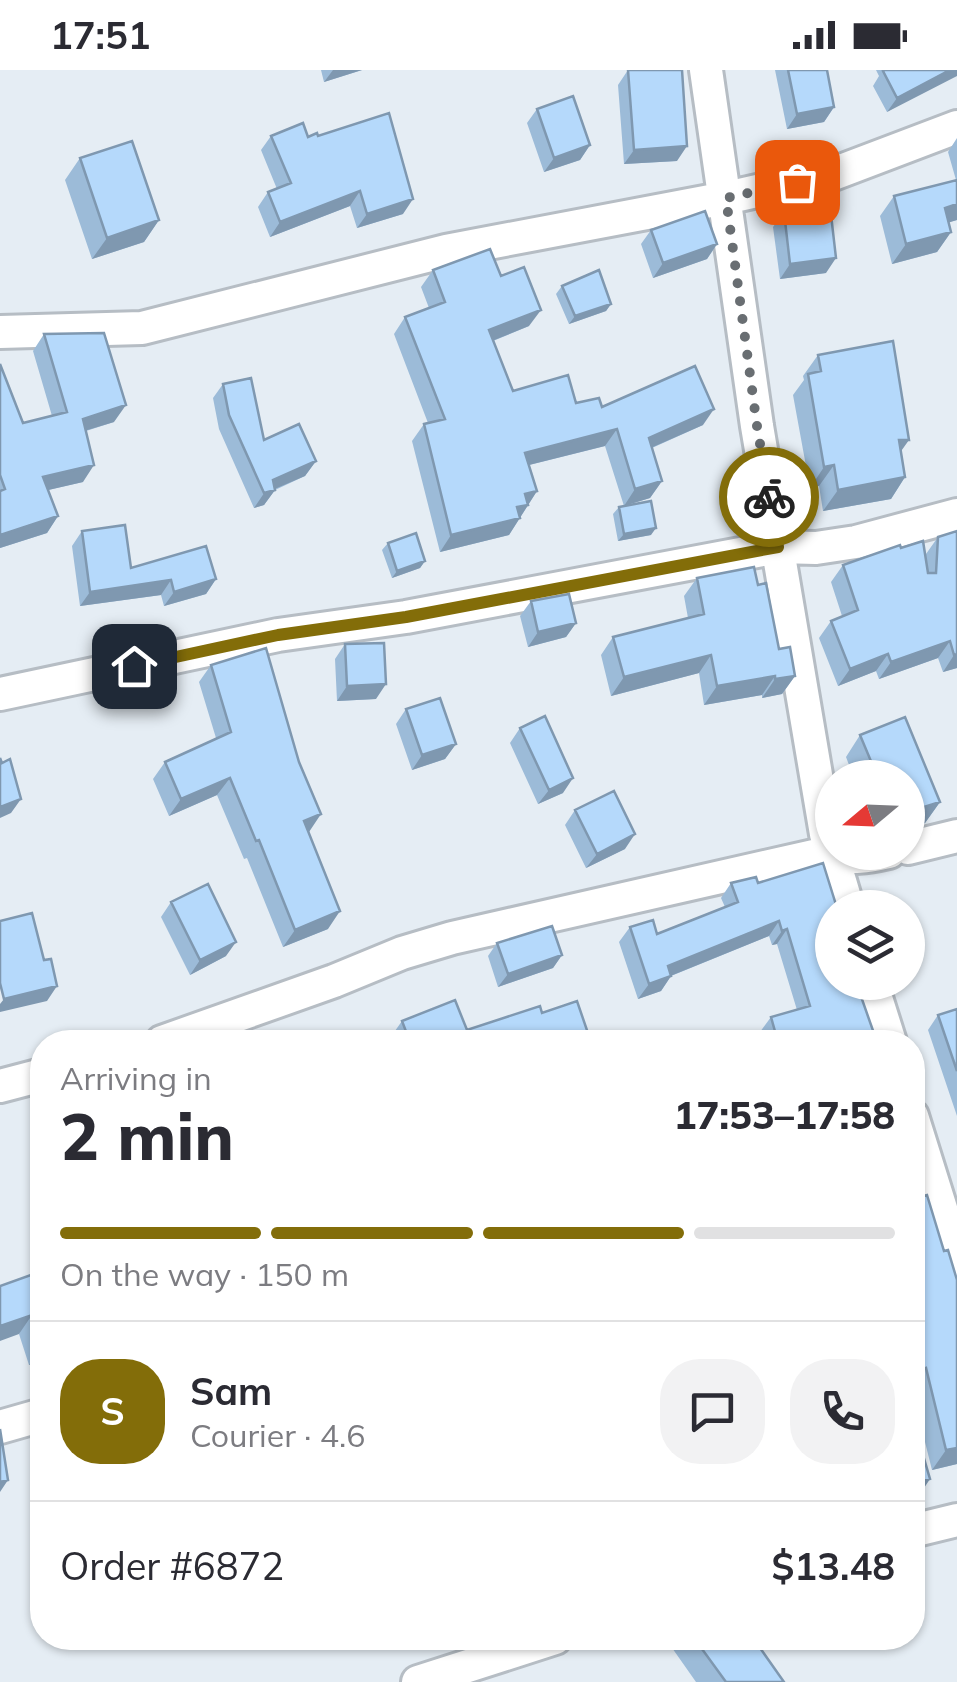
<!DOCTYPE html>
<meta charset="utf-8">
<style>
:root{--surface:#fff;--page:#f2f2f3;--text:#2b2b33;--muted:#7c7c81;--line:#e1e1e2;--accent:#836d09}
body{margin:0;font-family:Mulish,sans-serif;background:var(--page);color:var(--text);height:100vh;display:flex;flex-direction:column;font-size:38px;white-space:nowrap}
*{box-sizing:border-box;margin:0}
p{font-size:32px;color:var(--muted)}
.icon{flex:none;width:55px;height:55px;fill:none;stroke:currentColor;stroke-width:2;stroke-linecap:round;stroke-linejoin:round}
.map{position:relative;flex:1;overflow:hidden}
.details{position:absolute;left:30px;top:960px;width:895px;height:620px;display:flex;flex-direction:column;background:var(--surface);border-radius:40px;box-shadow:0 2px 8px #0004}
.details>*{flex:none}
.needle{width:65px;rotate:251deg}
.fabs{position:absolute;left:815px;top:690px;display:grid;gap:20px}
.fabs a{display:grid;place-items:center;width:110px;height:110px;border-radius:50%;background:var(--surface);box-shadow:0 2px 8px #0004;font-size:50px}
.pin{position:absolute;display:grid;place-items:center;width:85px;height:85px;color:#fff;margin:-42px;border-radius:20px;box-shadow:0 5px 15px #0006}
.courier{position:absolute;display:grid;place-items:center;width:100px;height:100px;margin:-50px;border:8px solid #836d09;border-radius:50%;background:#fff;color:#222;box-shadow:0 2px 12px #0007}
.overview em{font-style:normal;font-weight:800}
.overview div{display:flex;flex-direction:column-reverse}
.overview{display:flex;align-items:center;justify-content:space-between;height:170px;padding:0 30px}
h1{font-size:65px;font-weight:800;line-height:75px}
.bar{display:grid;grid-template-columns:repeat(4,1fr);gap:15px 10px;align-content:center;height:120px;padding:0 30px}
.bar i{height:12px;border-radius:8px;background:var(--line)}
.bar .on{background:var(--accent)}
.bar p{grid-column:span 4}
.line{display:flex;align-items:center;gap:25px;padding:0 30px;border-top:2px solid var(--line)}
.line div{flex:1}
.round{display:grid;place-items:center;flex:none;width:105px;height:105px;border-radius:40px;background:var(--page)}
.status{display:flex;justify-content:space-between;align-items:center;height:70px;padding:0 50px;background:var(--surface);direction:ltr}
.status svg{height:28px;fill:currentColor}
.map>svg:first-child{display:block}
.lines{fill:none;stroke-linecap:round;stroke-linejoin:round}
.minor-casing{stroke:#b6bdc4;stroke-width:38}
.minor{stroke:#fff;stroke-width:32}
.wall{fill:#9cbbd8}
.shaded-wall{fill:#7f98b0}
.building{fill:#b5d9fb;stroke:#7f98b0;stroke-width:2.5}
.done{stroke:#696e72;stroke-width:10;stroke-dasharray:0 18}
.route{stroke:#836d09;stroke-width:12}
</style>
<div class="status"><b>17:51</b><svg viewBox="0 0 49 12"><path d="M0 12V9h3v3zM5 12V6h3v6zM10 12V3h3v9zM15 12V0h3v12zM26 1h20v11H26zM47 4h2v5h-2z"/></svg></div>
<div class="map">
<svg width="957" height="1612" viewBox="0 0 957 1612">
<rect width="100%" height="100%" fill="#e5edf4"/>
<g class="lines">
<defs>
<path id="minor" d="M706 0 757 356 826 764 848 838
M0 262 142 258 446 181 726 128 833 104 957 57
M0 624 278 565 406 547 778 477 816 478 856 472 957 445
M908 778 957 766
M871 912 890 972
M162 972 334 911 402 883 452 868 831 782C853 790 867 787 889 782
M0 1016 42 1005
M912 1046 957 1190
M0 1357 42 1345
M912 1461 957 1450
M418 1612 555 1568"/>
</defs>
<use href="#minor" class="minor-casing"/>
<use href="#minor" class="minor"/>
</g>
<path class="wall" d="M321 0H362L324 12Z
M628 0 677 91 624 94 618 15Z
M775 0H827L834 37 824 52 787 59Z
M876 0H957L887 42 873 16 879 6Z
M537 39 590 75 580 90 544 102 527 53Z
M271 66H318L403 144 357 158 350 136 270 167 258 137 268 122 277 119 261 80Z
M957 68V150L949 152 951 162 937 182 892 194 880 146 894 126 956 110 948 82Z
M80 88 159 150 144 172 92 189 65 110Z
M784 142 826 203 780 209 773 157Z
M651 160 717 174 707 189 653 208 641 174Z
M433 200 501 206 529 256 493 271 513 321 703 355 652 378 662 411 650 428 624 436 651 465 618 471 613 444 619 437 624 436 605 376 529 395 537 421 509 465 440 482 412 371 424 354 428 353 394 264 405 247 429 238 421 217Z
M562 216 611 234 606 241 569 254 556 224Z
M44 264 114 352 86 361 83 412 48 420 58 446 47 463 0 478V294L23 353 52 346 33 281Z
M818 285 901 382 905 407 891 429 823 441 819 416 810 418 793 325 804 310 803 306Z
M223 314 264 370 316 391 305 406 275 420 264 435 254 438 219 359 213 328Z
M82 461 131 498 216 509 206 524 164 536 161 525 80 536 72 476Z
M957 461V598L943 602 938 588 879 609 876 601 838 616 819 568 831 551 842 546 831 512 843 495 901 478 926 491V484L938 467Z
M388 473 425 491 420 498 392 508 382 480Z
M697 508 758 515 779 579 795 606 782 624 762 628V625L704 635 699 603 611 626 601 585 613 567 688 548 684 526Z
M531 531 576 553 566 567 528 577 520 546Z
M345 574 376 629 337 631 335 589Z
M211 595 308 762 328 859 283 877 247 788 244 789 217 725 169 746 153 709 165 692 216 668 199 612Z
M406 639 456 674 445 689 412 700 396 654Z
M520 658 563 723 538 734 510 673Z
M860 665 940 732 925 753 908 759V708H854L846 687Z
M575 740 625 779 586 798 565 755Z
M731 813H758L860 914 858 917 877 972H763L760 962 771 947 797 940 777 874 772 875 769 866 671 906 661 921 638 929 619 872 630 857 657 864 725 837 721 828Z
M171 832 226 886 190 905 161 847Z
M497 873 562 885 553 898 498 917 488 886Z
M957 939V1046L928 960 938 945Z
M542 943 591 972H392L390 968 402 951 467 960Z
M912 1129 957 1394 932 1400 912 1320Z
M42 1201V1290L29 1295 19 1264Z
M676 1568H753L784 1612H696L670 1575Z"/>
<path class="shaded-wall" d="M333 0H362L324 12Z
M950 0H957V6L887 42 897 28Z
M834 37 824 52 787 59 797 44Z
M590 75 580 90 544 102 554 88Z
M687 76 677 91 624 94 634 80Z
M360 121 350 136 270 167 280 152Z
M413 129 403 144 357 158 367 144Z
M957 134V150L931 158 945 138Z
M159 150 144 172 92 189 107 168Z
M951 162 937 182 892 194 906 174Z
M717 174 707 189 653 208 663 193Z
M836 188 826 203 780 209 790 194Z
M611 234 606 241 569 254 575 246Z
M541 240 529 256 477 277 489 260Z
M126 335 114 352 71 365 83 349Z
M714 339 703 355 637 384 649 368Z
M617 359 605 376 513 399 525 383Z
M899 370H909L894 391Z
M316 391 305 406 270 421 275 420 264 435 254 438 273 410Z
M94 395 83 412 31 424 43 407Z
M834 395 819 416 810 418 824 397Z
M905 407 891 429 823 441 838 420Z
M662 411 650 428 624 436 635 419Z
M537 421 509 465 440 482 451 465 525 424Z
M58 446 47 463 0 478V465Z
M656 458 651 465 618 471 624 464Z
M425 491 420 498 392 508 397 501Z
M216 509 206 524 164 536 174 522Z
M171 510 161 525 80 536 90 522Z
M576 553 566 567 528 577 538 562Z
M950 571 938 588 879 609 891 592Z
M888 584 876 601 838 616 850 599Z
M957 584V598L943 602 954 585Z
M711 585 699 603 611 626 624 607Z
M775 606 762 625 704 635 717 616Z
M795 606 782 624 762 628 775 609Z
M386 614 376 629 337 631 347 616Z
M456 674 445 689 412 700 422 685Z
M230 708 217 725 169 746 181 729Z
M573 708 563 723 538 734 549 720Z
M21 729 11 743 0 748V737Z
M940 732 925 753 908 759V742Z
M321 744 309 762 292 769 304 751Z
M635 764 625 779 586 798 597 784Z
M340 841 328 859 283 877 295 860Z
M779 851 769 866 658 911 668 896Z
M787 859 777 874 772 875 782 861Z
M236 872 226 886 190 905 200 890Z
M562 885 553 898 498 917 508 904Z
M671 906 661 921 638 929 649 914Z
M57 916 47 931 0 942V934L4 929Z
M32 1245 19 1264 0 1271V1256Z
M42 1275V1290L29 1295Z
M926 1298 912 1317V1303Z
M957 1378V1394L932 1400 946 1380Z
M930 1409 920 1424 912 1426V1414Z
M8 1410 0 1422V1412Z"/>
<path class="building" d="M628 0H682L687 76 634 80Z
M788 0H827L834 37 797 44Z
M885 0H950L897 28 883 1Z
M573 26 590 75 554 88 537 39Z
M389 43 413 129 367 144 360 121 280 152 268 122 291 113 271 66 303 53 308 67 317 63 318 66Z
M132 71 159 150 107 168 80 88Z
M957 110V134L945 138 951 162 906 174 894 126Z
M830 136 836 188 790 194 784 142Z
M705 141 717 174 663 193 651 160Z
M490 179 501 206 524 197 541 240 489 260 513 321 568 305 576 333 599 328 602 337 695 296 714 339 649 368 662 411 635 419 617 359 525 383 537 421 525 424 528 435 517 437 520 448 451 465 424 354 445 349 405 247 445 232 433 200Z
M599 200 611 234 575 246 562 216Z
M104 263 126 335 83 349 94 395 43 407 58 446 0 465V421L5 419 0 405V294L23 353 67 342 44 264Z
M893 271 909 370H899L905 407 838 420 834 395 824 397 808 304 821 301 818 285Z
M251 308 264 370 299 354 316 391 273 410 275 420 264 423 229 345 223 314Z
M651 431 656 458 624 464 619 437Z
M125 455 131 498 206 476 216 509 174 522 171 510 90 522 82 461Z
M957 461V584L954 585 950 571 891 592 888 584 850 599 831 551 858 540 843 495 900 475 901 478 923 471 928 503H936L938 467Z
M416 463 425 491 397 501 388 473Z
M754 497 758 515 766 513 779 579 790 577 795 606 775 609V606L717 616 711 585 624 607 613 567 704 544 697 508Z
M569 524 576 553 538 562 531 531Z
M384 573 386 614 347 616 345 574Z
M266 578 299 692 321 744 304 751 340 841 295 860 259 770 256 771 230 708 181 729 165 692 231 662 211 595Z
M440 628 456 674 422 685 406 639Z
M545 646 573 708 549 720 520 658Z
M905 647 940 732 908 742V708H878L860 665Z
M0 688 2 693 10 689 21 729 0 737Z
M614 721 635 764 597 784 575 740Z
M823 793 837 838H832V912H860V914L857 915 877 972H778L771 947 810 936 787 859 782 861 779 851 668 896 671 906 649 914 630 857 653 850 657 864 738 832 731 813 756 807 758 813Z
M208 814 236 872 200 890 171 832Z
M32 843 44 890 51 889 57 916 4 929 0 913V851Z
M552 856 562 885 508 904 497 873Z
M455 930 467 960 540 936 542 943 577 931 591 972H410L402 951Z
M957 939V1001L938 945Z
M927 1125 944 1181 948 1180 957 1210V1378L946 1380 926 1298 912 1303V1129Z
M42 1201V1275L32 1245 0 1256V1216Z
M0 1359 8 1410 0 1412Z
M923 1385 930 1409 912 1414V1388Z
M694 1568H753L784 1612H726Z"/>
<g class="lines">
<path class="done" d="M769 427 757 356 726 128 797 112"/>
<path class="route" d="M134 596 278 565 406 547 778 477 769 427"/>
</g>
</svg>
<div class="fabs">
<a><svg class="needle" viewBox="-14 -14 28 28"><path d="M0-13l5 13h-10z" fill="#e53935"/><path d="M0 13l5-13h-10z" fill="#7c7c81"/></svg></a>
<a><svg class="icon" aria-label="layers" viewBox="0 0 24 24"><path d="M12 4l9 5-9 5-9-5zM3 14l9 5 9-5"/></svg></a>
</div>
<div class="pin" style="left:797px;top:112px;background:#ea580c"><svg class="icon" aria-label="bag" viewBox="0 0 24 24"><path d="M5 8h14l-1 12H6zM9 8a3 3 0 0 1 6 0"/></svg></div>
<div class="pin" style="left:134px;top:596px;background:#1f2937"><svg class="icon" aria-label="home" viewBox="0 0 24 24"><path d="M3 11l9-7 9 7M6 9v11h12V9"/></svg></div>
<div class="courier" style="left:769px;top:427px"><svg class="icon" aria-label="bike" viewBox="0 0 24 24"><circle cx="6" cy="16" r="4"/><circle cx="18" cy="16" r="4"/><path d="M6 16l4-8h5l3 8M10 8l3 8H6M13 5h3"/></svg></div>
<section class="details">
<div class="overview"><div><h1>2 min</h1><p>Arriving in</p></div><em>17:53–17:58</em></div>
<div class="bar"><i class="on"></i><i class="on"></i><i class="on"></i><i></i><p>On the way · 150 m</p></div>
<div class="line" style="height:180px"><b class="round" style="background:var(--accent);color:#fff">S</b><div><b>Sam</b><p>Courier · 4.6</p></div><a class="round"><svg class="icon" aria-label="chat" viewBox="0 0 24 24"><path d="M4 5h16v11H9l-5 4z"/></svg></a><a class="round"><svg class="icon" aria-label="phone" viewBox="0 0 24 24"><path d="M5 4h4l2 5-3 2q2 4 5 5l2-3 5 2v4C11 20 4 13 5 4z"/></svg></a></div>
<div class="line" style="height:130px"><div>Order #6872</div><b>$13.48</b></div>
</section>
</div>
